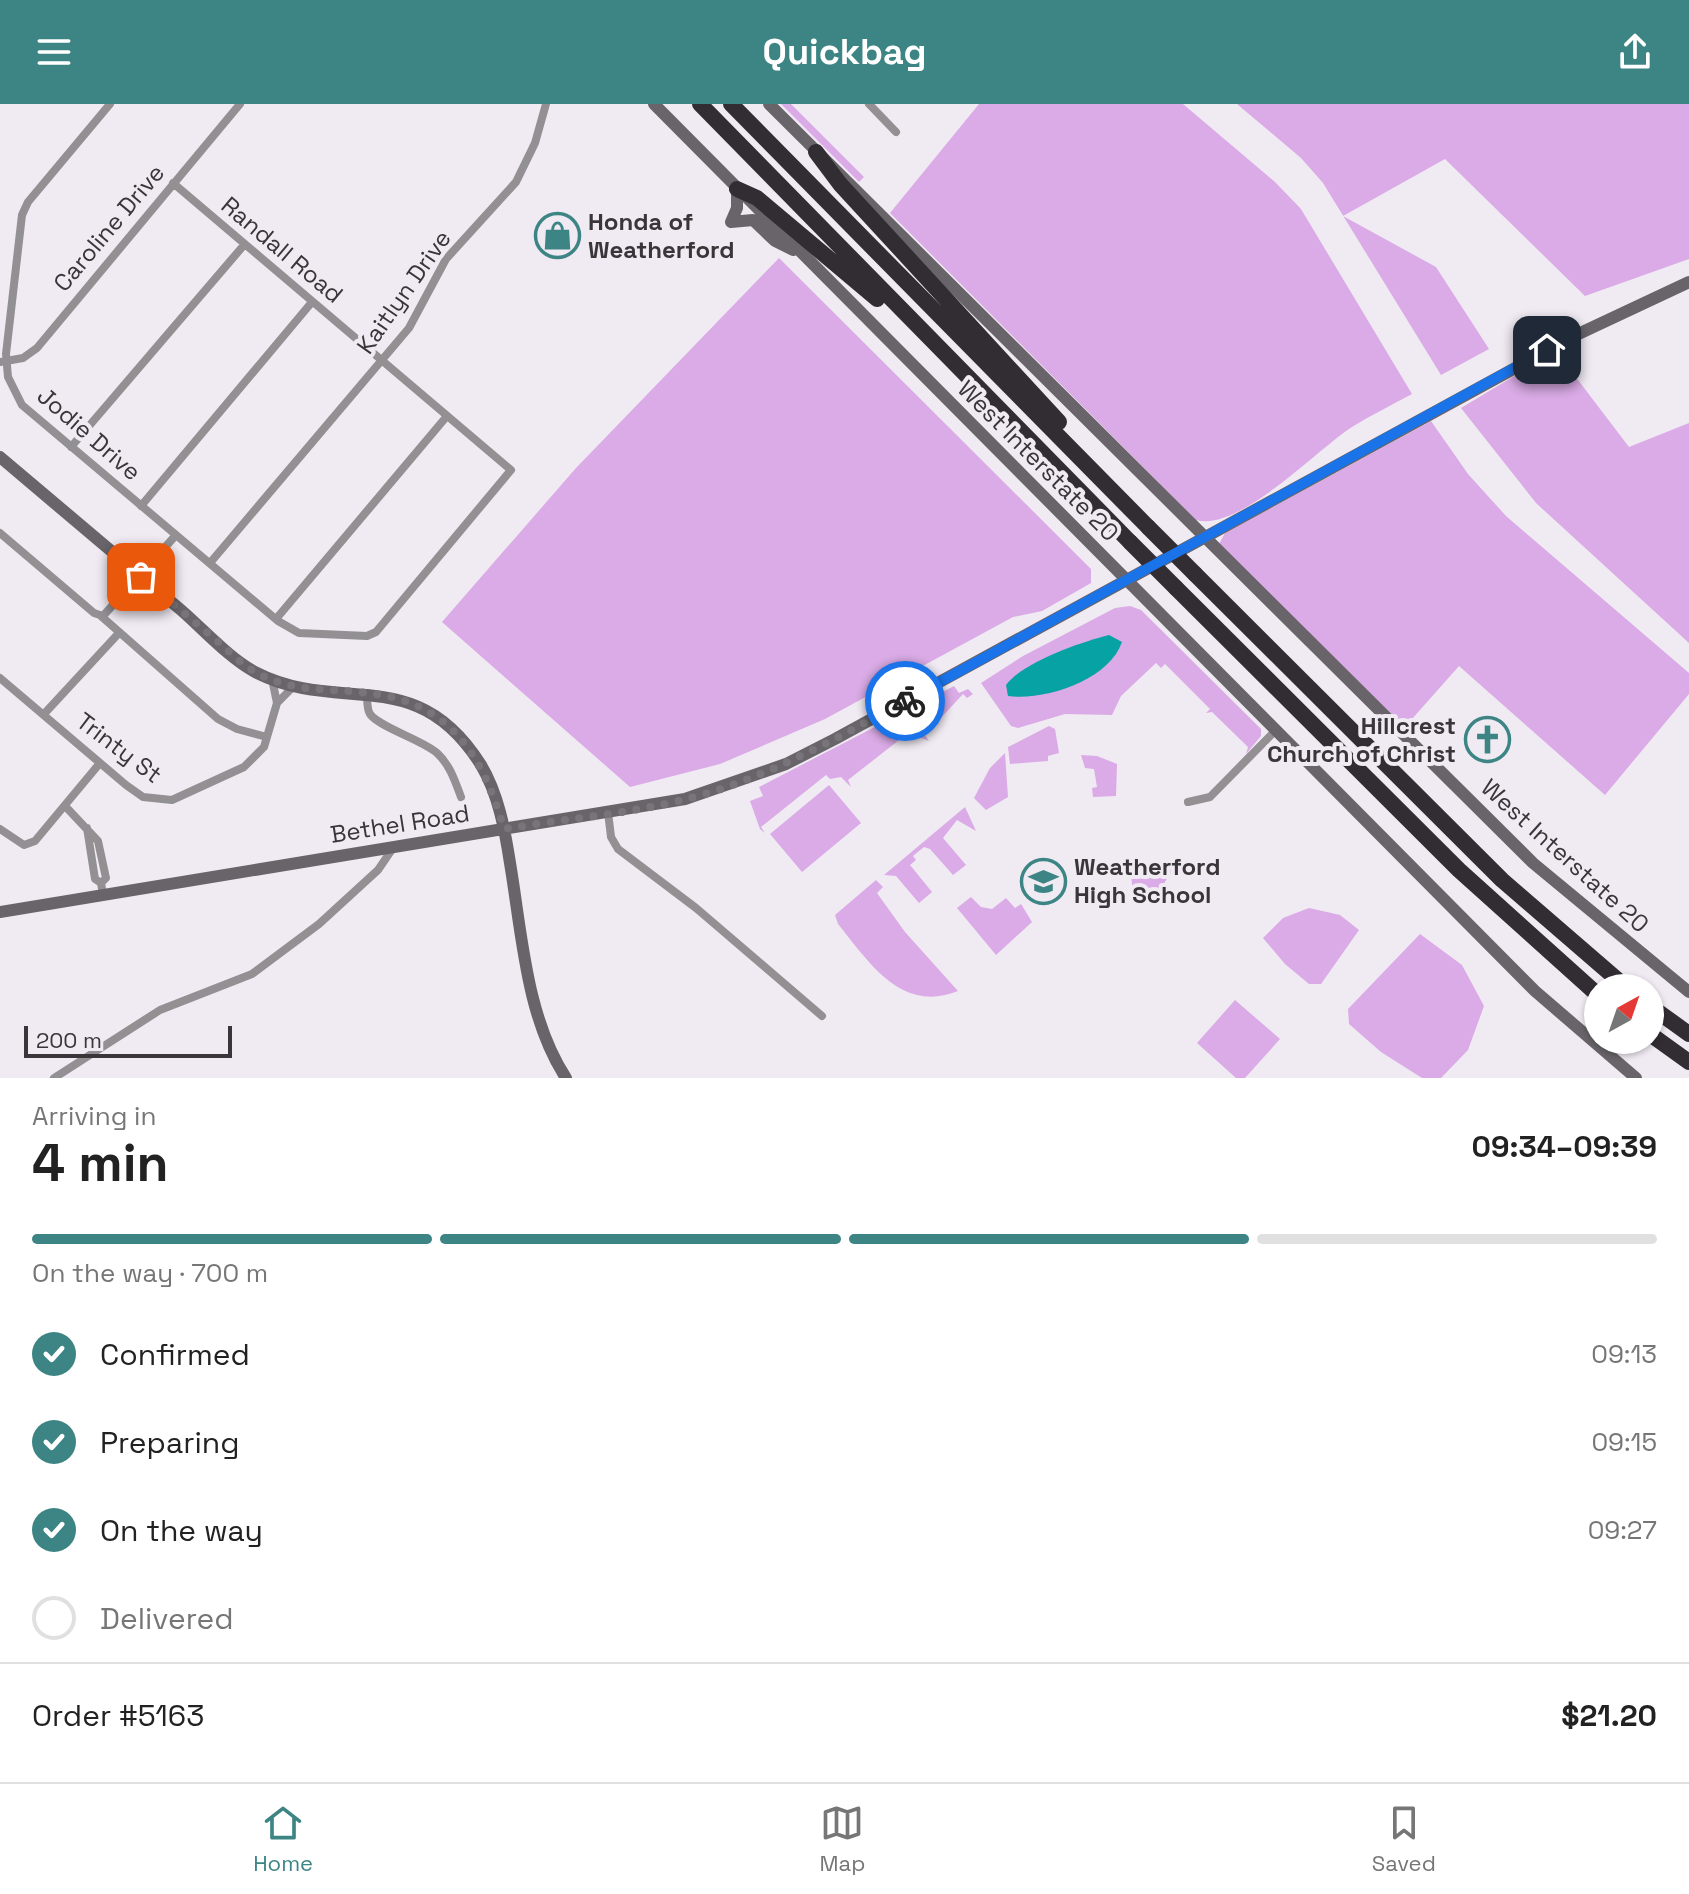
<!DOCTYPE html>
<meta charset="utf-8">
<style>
:root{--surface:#fff;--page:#f6f6f6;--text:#222;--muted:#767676;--line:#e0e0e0;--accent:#3d8585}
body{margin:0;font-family:"Space Grotesk",sans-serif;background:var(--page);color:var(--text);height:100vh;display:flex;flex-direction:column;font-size:30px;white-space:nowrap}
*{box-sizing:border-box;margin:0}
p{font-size:26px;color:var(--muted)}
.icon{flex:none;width:44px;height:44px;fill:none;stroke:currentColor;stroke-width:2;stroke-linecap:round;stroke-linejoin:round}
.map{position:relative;height:974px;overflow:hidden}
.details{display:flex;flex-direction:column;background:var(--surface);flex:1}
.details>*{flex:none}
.needle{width:52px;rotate:40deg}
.controls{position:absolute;left:1584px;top:870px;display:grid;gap:16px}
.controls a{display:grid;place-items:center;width:80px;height:80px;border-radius:50%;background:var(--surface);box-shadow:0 2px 6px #0004;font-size:40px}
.scale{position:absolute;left:24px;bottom:20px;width:208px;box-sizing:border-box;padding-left:8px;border:4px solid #383639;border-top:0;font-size:22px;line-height:28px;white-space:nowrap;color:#383639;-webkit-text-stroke:6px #f0eaf2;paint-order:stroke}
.pin{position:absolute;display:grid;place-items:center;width:68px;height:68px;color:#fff;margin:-34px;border-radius:16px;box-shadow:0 4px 12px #0006}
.courier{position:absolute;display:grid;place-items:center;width:80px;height:80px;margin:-40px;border:6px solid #1a73e8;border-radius:50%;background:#fff;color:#222;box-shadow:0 2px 10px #0007}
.head em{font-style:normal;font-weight:800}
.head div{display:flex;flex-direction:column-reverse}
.head{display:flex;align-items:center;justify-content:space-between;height:136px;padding:0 32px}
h1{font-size:52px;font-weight:800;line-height:60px}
.bar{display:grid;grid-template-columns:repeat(4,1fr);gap:12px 8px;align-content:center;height:96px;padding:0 32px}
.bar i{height:10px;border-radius:6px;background:var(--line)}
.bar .current{background:var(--accent)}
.bar p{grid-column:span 4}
.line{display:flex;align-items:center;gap:20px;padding:0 32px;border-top:2px solid var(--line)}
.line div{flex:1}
ol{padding:0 32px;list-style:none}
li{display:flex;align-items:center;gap:24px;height:88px}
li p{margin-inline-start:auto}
li .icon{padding:8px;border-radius:50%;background:var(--accent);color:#fff;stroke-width:4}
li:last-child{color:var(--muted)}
li i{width:44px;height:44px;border:4px solid var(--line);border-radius:50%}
header{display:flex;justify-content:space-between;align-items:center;height:104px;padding:0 32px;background:var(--accent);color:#fff;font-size:36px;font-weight:800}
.tab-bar{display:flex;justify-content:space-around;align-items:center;height:112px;border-top:2px solid var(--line);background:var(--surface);font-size:22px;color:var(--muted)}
.tab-bar a{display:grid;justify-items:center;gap:4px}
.tab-bar .current{color:var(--accent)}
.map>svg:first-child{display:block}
.green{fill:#daabe6}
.water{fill:#07a2a3}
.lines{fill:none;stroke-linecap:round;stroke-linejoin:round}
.street{stroke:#929093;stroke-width:8}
.secondary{stroke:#686469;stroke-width:12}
.highway{stroke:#322d33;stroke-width:16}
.highway-bridge{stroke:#322d33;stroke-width:16}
.done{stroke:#78757a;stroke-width:8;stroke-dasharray:0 14.4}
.route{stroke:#1a73e8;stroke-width:10}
.labels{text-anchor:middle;stroke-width:8;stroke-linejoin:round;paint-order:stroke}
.poi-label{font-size:24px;font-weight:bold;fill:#383639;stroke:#f0eaf2;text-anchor:start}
.street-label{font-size:24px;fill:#383639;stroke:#f0eaf2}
</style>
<header><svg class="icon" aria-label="menu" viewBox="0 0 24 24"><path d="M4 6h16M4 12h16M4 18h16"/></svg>Quickbag<svg class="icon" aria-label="share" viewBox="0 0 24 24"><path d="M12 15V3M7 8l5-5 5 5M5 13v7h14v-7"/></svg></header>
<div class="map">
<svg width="1689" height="974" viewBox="0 0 1689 974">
<rect width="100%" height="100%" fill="#f0eaf2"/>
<path class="green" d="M781 0H791L864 73 859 78Z
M979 0H1183L1275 78 1301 105 1412 290C1392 301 1371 311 1352 323 1315 347 1239 428 1196 416L890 109Z
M1237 0H1689V155L1585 192 1445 55 1343 112 1436 163 1489 245 1441 271 1323 79 1301 54Z
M779 154 1091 465V479L1042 507 1013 513 825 615 720 660 630 683 442 518 576 364Z
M1556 247 1629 343 1689 319V539L1536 399 1461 304Z
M1431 317 1468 370 1506 412 1689 569V590L1605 691 1459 562 1404 624 1219 440 1225 429Z
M1130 502 1141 506 1261 625V632L1246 650 1248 643 1212 608 1206 609 1210 605 1165 560 1161 564 1156 559 1121 592 1112 611 1065 610 1018 624 1011 622 981 579 1023 552 1115 504Z
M954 582 959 589 968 585 973 590 967 594 963 590 925 631 929 637 908 629 848 676 851 683 841 673 830 675 826 671 761 723 765 729 760 725 750 697 763 692 759 683Z
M1049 622 1055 625 1059 649 1048 652V657L1010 660 1008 643Z
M1005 649 1008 693 986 706 974 694 990 664Z
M1081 651 1097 652 1117 660 1116 692 1093 693 1092 684 1097 683 1094 665 1085 664Z
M829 681 861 719 802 768 770 730Z
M965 703 976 727 957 716 943 734 966 761 953 771 930 745 924 743 913 752 916 756 910 761 932 788 919 799 896 772 884 771Z
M1178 758 1161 784 1134 798 1130 761Z
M876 776 883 783 877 789 905 828 958 887C901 910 869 858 838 820L835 811Z
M971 793 981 803 992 805 1006 794 1015 804 1021 800 1032 818 996 851 957 804Z
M1309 804 1340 811 1359 826 1321 880H1309L1285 860 1263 834 1283 814Z
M1420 830 1462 861 1484 902 1468 946 1441 974H1422L1381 948 1349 920 1348 905Z
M1235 896 1280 935 1245 974H1236L1197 939Z"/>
<path class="water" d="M1109 531 1122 538C1109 576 1045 597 1008 592L1006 581C1023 558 1081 538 1109 531Z"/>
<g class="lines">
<path class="street" d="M110 0 28 98 22 111 6 250 8 273 22 301 278 517 299 529 367 532 376 528 511 366 173 79
M869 0 896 28
M0 258 23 254 37 244 240 0
M71 343 244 141
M141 402 312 198
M0 429 94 509 103 512 176 431
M210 459 409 224 446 155 516 78 535 39 546 0
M101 512 218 615 237 625 267 633
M276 515 447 312
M0 574 126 681 143 693 172 696 244 663 264 643 277 599 294 582
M272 575 277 599
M367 589C367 595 367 603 369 608 373 621 423 636 437 649 450 661 455 677 461 693
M44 610 118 530
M1188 698 1210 693 1274 628
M66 703 98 737 106 774 101 779 103 791
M608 708 611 733 618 745 696 804 822 912
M87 724 95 775 101 779
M0 725 24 741 35 737 100 659
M54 974 160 906 252 870 319 820 378 766 393 744"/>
<path class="secondary" d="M654 0 1535 887 1636 974
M769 0 1533 759 1689 888
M731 118 753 116 775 137 793 146
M731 118 737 104V85
M0 353C60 404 120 455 181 506 204 526 229 554 255 568 340 612 416 557 481 661 498 689 505 726 510 759 522 830 526 913 566 974
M0 808 685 695 786 660 835 635 1574 232 1689 178"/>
<path class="highway" d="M700 0 1130 438
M731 0 1148 423
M816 48 840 80 1059 318
M737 85 757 94 877 195
M1195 470 1502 776 1627 884
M1176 484 1459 766 1598 891
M1650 902 1689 930
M1650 930 1689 958"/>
<path class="highway-bridge" d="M1148 423 1195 470
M1130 438 1176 484"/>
</g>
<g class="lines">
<path class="done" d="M141 473C168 495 194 518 221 540 231 549 242 561 254 567 290 589 328 584 367 589 450 597 483 652 504 725 564 715 628 710 687 695 765 675 835 635 905 597"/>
<path class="route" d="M905 597 1547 246"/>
</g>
<defs>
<symbol id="shop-ring" viewBox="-11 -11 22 22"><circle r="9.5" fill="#f0eaf2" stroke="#3d8585" stroke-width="1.5"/><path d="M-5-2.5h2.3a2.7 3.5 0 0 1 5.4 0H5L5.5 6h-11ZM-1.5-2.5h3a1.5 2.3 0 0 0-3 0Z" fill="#3d8585"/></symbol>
<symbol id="church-ring" viewBox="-11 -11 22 22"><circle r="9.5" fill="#f0eaf2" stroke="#3d8585" stroke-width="1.5"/><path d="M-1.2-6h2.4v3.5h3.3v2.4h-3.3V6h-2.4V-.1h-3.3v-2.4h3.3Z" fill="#3d8585"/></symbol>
<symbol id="school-ring" viewBox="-11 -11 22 22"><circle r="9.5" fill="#f0eaf2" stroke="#3d8585" stroke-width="1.5"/><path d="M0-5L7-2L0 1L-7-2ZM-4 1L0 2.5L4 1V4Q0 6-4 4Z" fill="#3d8585"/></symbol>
</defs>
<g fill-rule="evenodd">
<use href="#shop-ring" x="532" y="106" width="51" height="51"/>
<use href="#church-ring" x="1462" y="610" width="51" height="51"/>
<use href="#school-ring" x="1018" y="752" width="51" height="51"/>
</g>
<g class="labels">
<g class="poi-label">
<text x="588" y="126">Honda of<tspan x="588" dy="28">Weatherford</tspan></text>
<text x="1456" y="630" text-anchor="end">Hillcrest<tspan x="1456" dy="28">Church of Christ</tspan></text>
<text x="1074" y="771">Weatherford<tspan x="1074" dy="28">High School</tspan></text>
</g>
<g class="street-label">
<text transform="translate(109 124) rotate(-50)" y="8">Caroline Drive</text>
<text transform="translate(282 146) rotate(40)" y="8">Randall Road</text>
<text transform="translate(404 188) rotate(-55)" y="8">Kaitlyn Drive</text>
<text transform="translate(89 330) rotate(41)" y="8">Jodie Drive</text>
<text transform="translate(1038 357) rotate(45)" y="8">West Interstate 20</text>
<text transform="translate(119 644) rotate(37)" y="8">Trinty St</text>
<text transform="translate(400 720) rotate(-9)" y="8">Bethel Road</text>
<text transform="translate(1565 752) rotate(42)" y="8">West Interstate 20</text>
</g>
</g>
</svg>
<div class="controls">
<a><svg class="needle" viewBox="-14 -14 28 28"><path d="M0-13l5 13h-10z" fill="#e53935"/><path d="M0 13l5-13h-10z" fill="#767676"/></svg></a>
</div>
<div class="scale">200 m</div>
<div class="pin" style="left:141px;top:473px;background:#ea580c"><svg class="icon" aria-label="bag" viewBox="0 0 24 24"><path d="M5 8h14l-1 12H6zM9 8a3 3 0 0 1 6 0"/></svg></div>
<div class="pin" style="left:1547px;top:246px;background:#1f2937"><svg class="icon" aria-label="home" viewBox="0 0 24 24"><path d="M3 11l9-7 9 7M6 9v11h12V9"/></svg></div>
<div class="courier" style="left:905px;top:597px"><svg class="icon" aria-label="bike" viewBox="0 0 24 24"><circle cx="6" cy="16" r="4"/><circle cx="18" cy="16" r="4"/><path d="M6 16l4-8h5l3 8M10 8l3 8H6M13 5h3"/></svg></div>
</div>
<section class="details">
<div class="head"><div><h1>4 min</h1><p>Arriving in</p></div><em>09:34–09:39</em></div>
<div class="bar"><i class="current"></i><i class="current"></i><i class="current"></i><i></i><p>On the way · 700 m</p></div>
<ol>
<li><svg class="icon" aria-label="check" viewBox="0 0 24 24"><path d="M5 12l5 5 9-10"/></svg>Confirmed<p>09:13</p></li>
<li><svg class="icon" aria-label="check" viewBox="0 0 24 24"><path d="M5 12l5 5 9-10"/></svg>Preparing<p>09:15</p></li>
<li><svg class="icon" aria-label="check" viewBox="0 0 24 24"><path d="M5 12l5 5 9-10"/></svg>On the way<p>09:27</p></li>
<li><i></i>Delivered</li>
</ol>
<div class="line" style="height:104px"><div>Order #5163</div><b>$21.20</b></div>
</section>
<nav class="tab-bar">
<a class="current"><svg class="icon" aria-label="home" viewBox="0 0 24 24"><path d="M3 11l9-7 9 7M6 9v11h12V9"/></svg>Home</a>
<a><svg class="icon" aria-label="map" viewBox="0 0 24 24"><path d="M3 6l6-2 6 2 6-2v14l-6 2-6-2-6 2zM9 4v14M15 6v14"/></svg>Map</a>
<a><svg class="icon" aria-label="saved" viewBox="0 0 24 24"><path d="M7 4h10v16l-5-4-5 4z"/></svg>Saved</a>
</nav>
